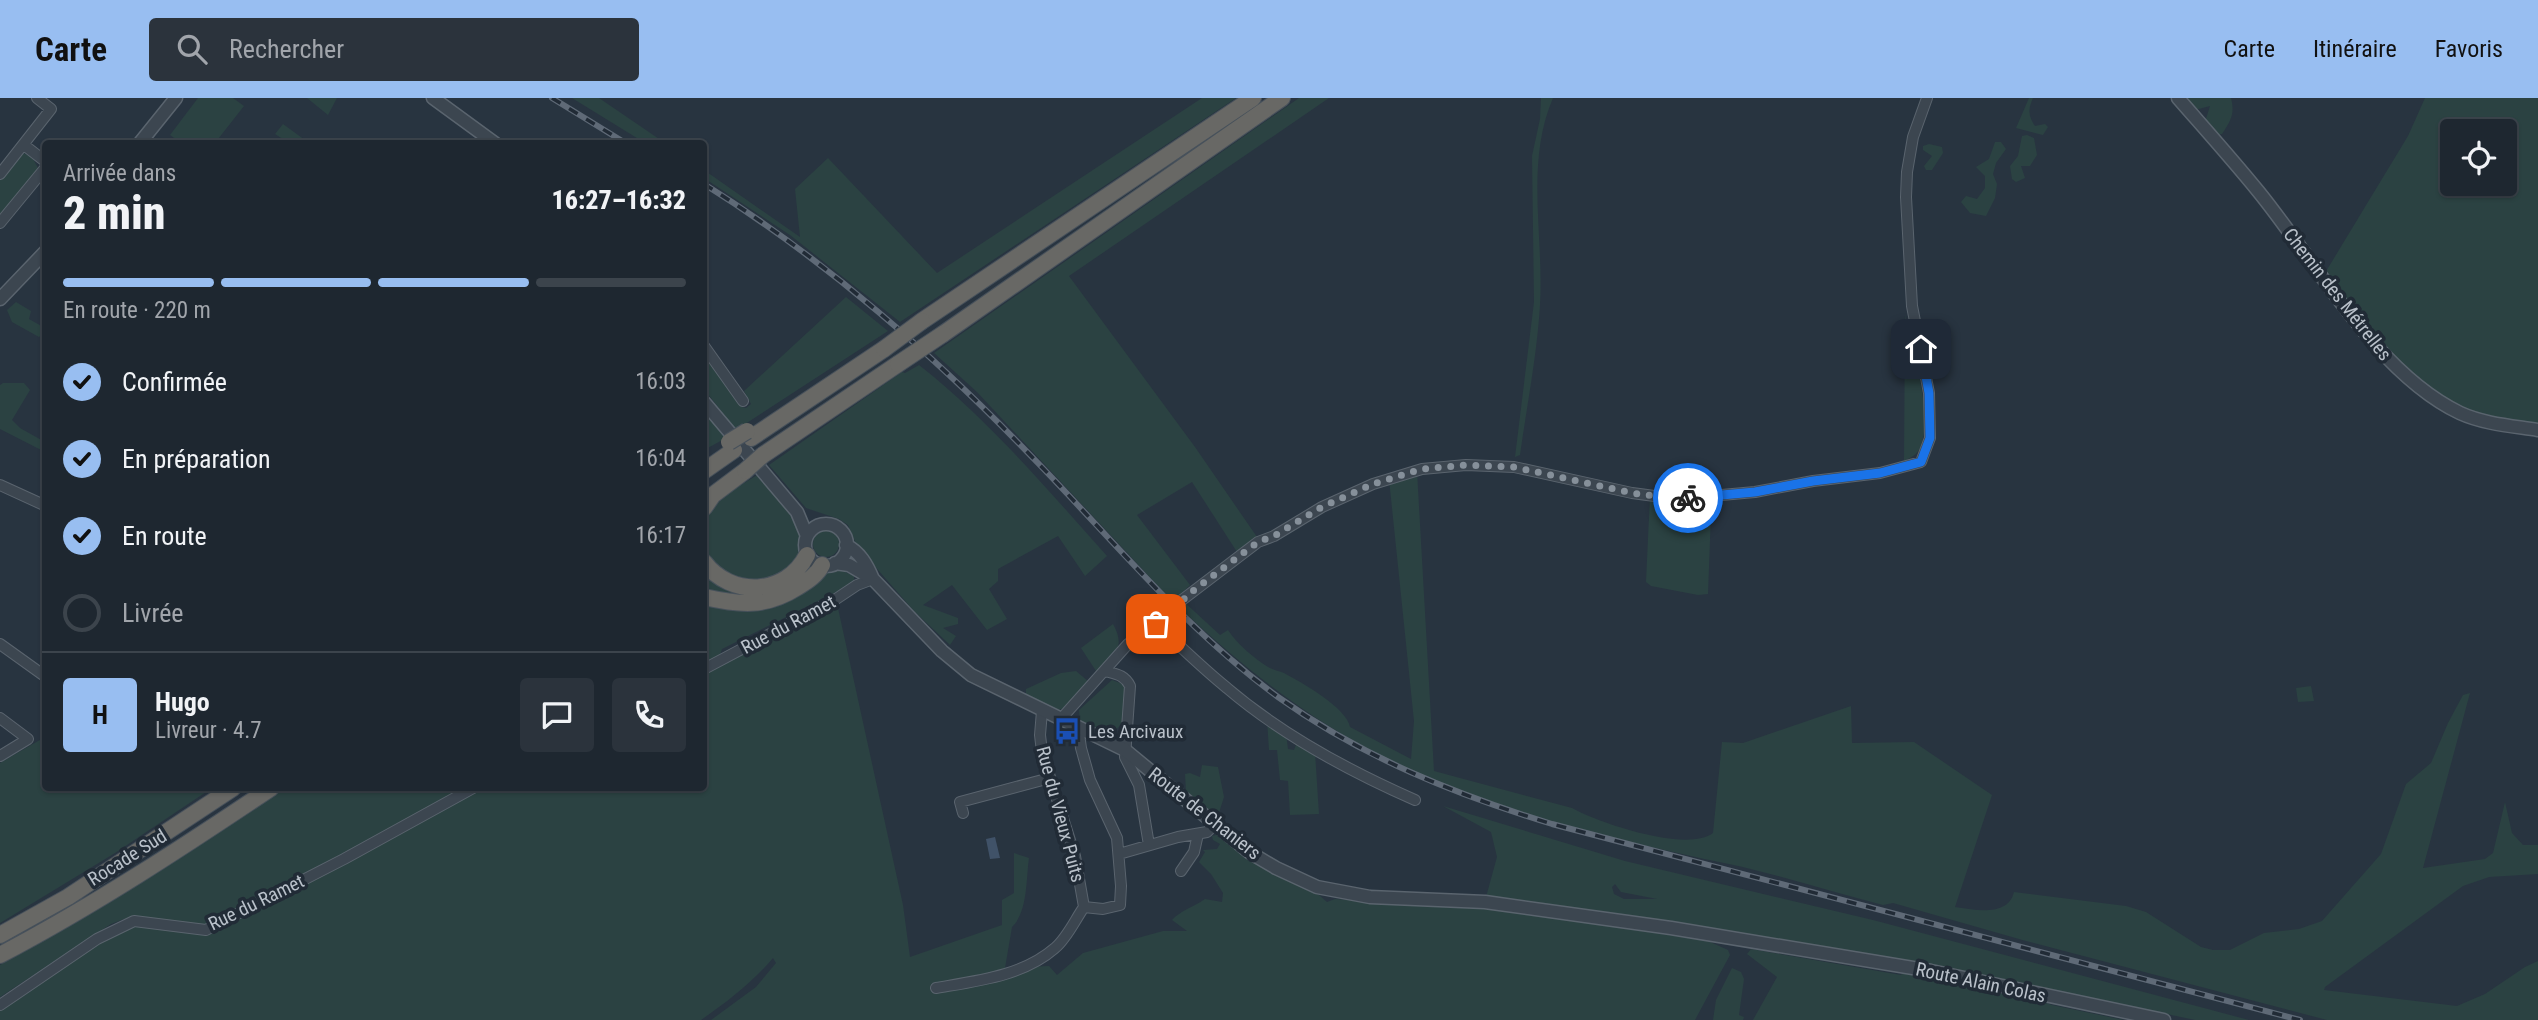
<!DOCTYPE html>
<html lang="fr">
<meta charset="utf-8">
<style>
:root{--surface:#1e2730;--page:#2b333c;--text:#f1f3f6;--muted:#a1a5ab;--line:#3c444c;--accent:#98bef1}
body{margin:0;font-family:"Roboto Condensed",sans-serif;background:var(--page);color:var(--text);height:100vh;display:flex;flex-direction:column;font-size:26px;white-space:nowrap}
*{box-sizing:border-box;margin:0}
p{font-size:23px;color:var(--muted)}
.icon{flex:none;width:38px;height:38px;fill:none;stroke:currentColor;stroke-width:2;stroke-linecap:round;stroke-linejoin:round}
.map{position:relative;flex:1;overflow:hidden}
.sheet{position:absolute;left:42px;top:42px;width:665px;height:651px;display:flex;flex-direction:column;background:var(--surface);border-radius:7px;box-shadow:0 2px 5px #0004,0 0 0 2px var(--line)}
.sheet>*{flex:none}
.fabs{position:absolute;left:2440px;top:21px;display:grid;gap:14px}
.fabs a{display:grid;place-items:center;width:77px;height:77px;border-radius:7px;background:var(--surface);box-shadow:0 2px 5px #0004,0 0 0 2px var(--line);font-size:35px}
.pin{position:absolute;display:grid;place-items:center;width:60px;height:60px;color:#fff;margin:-30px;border-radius:14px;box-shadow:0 4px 10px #0006}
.courier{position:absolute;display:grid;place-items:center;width:70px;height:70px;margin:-35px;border:5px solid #1a73e8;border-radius:50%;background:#fff;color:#222;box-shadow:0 2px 9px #0007}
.summary em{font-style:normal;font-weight:800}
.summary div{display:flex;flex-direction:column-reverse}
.summary{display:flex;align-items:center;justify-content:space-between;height:119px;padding:0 21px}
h1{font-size:46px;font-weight:800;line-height:52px}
.bar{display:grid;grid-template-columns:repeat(4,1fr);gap:10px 7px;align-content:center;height:84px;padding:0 21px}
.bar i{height:9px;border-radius:5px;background:var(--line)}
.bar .active{background:var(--accent)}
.bar p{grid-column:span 4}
.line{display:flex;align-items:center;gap:18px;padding:0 21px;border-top:2px solid var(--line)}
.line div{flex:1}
.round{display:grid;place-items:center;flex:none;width:74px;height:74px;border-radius:7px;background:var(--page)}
ol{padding:0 21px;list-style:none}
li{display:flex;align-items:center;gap:21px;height:77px}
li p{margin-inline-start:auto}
li .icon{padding:7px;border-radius:50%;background:var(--accent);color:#111;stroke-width:4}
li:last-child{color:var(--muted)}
li i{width:38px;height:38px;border:4px solid var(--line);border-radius:50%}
header{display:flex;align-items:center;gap:42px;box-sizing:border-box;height:98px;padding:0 35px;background:var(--accent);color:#111}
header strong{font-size:33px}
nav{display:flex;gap:38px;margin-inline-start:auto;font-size:24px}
.search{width:490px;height:63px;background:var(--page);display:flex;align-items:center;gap:18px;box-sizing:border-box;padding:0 24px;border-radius:7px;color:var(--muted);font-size:26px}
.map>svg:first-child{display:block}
.green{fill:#2b4242;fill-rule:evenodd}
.water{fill:#405268}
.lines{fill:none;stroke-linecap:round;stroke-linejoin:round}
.minor-casing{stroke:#5a646e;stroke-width:12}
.tertiary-casing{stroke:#5a646e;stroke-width:15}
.trunk-casing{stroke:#47515b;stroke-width:18}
.minor{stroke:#3c4650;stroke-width:10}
.tertiary{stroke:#3c4650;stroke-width:12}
.trunk{stroke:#686865;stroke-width:16}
.rail-casing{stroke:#5f6a77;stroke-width:6}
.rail{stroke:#212b36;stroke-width:3.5;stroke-dasharray:10;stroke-linecap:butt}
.minor-bridge-casing{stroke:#5a646e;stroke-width:12;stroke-linecap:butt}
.trunk-bridge-casing{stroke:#47515b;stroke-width:18;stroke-linecap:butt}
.minor-bridge{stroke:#3c4650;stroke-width:10}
.trunk-bridge{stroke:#686865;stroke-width:16}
.done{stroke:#86909a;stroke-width:7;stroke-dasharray:0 12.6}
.route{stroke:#1a73e8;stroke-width:9}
.labels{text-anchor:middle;stroke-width:7;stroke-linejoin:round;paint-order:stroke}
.street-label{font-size:19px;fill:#b9c1ca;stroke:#212b36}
.poi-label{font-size:19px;fill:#b9c1ca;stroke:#212b36;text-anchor:start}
</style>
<header>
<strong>Carte</strong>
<div class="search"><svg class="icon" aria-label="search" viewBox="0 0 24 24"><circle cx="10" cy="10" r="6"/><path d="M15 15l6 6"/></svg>Rechercher</div>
<nav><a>Carte</a><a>Itinéraire</a><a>Favoris</a></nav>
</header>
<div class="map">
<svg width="2538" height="922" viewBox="0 0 2538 922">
<rect width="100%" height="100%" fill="#283440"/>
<path class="green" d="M198 0H233L244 8 215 45H181L170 37Z
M307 0H337L328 17Z
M572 0H599L665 45H645Z
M1202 0H1236L900 224 790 137 704 80V72L800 139 795 91 828 60 937 175Z
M1299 0H1329L1069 178 1195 349 1257 439 1237 454 1192 384 1137 417 1190 487 1173 504 977 294 934 255Z
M1541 0H1553C1525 65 1544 138 1540 207 1537 257 1527 307 1520 357L1515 359 1534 204 1532 58 1540 21Z
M2029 0H2033C2028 11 2028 18 2035 28L2045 26 2048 29 2043 37 2016 30Z
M2188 0H2231C2235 16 2231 22 2222 36L2215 37 2205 24 2210 8 2195 12 2189 7Z
M2425 0H2538V328C2515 324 2491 320 2469 312 2410 292 2360 224 2325 175L2408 38ZM2452 33H2504V86H2452Z
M283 26 309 45H289L275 36Z
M2027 37 2034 40 2037 57 2030 68H2021L2025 80 2016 84 2012 81 2010 68 2018 58 2022 38Z
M1995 44H2001L2006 51 1996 65 1993 76 1997 86 1995 100 1986 118 1970 115 1961 104 1966 98 1977 101 1985 90V78L1976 69 1989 61Z
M1929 46 1942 49 1943 55 1932 72H1926L1924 68 1932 58 1923 52V48Z
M21 54 32 59 38 70 0 119V80Z
M846 199 888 233 736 332 704 291V258L742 309 746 310 751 306 744 293Z
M16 204 31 213 29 221 45 230V234L39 239 12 224 7 212Z
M1905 217C1911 253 1935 316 1920 350 1917 357 1910 360 1904 363Z
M919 267C989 322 1047 391 1107 458L1085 478 1058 438 998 471V483L989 491 1007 521 987 532 952 487 923 507 958 520V526L943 530 956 538 950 547 914 513 857 448 848 427 839 421 806 410 769 367 902 274 905 275Z
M3 285H24L30 292 12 322 20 330 45 344V354L0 331V287Z
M704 312 728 339 704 352Z
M1417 373 1434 673 1572 710C1599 725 1687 755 1713 735L1722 644 1743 645 1851 608 1852 645 1914 644 1992 697 1955 809C1975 812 2008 819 2014 794L2126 808 2146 814 2201 849 2213 852H2230L2264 835 2299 831 2322 823 2381 756 2406 686 2431 665 2448 625 2463 597 2470 595 2423 770 2485 761 2493 755 2505 704 2512 735 2523 747H2538V776L2489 779 2463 788 2325 889 2324 892 2457 908 2485 896 2525 869 2538 863V922H2327L2026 843 1893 805 1883 807C1832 794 1780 777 1729 766 1614 742 1495 714 1390 662 1313 625 1246 572 1184 514L1182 502 1220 537 1228 532C1237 546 1254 560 1268 569 1273 572 1279 573 1284 575 1301 584 1347 610 1350 629L1411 661 1414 623 1389 381Z
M759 376 795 421 800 435V463L784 477 757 484 729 479 709 461 704 451V428L713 408 736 390Z
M1650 397 1712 402 1720 405 1717 416H1711L1708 496 1698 497 1651 488 1646 484Z
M813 446a13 13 0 1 1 26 0a13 13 0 1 1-26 0Z
M807 467 814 472 798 485 740 501 704 493V475C712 485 734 498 747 495 763 492 791 475 807 467Z
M828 473H843L854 478V485L722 551 718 563 836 501 903 807 910 859 1002 827V802L1014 795V755L1029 760C1026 780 1028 814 1012 829L1005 870 1049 868 1057 877 1083 855 1163 833H1187L1172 822C1181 812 1194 809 1205 801L1222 804 1223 795 1211 776 1199 764 1205 754 1203 752 1217 751 1220 746 1213 742 1212 738 1216 737 1274 776 1319 797 1327 804 1335 801 1457 808 1522 815 1708 843 1728 852 1730 857 1695 922H711L756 889 776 865 773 860C752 885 727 904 701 922H0V911L75 858 147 821H124L111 826 0 899V867L104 807 284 690H704V506C737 515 768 516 798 497 809 490 816 479 828 473Z
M1113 526C1126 550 1115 554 1099 573H1096L1081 550Z
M1076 573 1089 584 1066 610 1053 613 1026 596V591L1061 575Z
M1112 582 1125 587 1124 623 1113 635 1106 636 1080 623 1079 612Z
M2311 588 2314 603 2298 604 2296 590Z
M1267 622 1286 636 1288 651 1294 652 1297 644 1315 654 1319 716 1290 717 1288 683 1280 682 1277 652H1269Z
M45 639 46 690H212L115 755 0 825V665Z
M1202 667 1218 669 1224 699 1217 721 1186 694 1185 676 1190 675 1200 679Z
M1443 708 1625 763 1873 822 2249 922H2195L2087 899 2046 901 1990 882 1663 822 1486 799 1497 759 1491 734ZM1615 786 1621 794 1657 801H1624L1614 796 1612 789Z
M1751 851 1901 877 1906 871 1925 876 1931 882 2031 900 2052 907 2124 922H1753L1777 879 1747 856Z
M1732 870 1741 874 1744 881 1739 917 1744 919 1743 922H1713L1716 902Z"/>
<path class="water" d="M995 739 1000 760 990 761 986 741Z"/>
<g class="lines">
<defs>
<path id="minor" d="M24 47 46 64
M0 76 51 11 37 0
M0 125 46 69
M704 248 743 303
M0 387 46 408
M1182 502 1258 444 1274 438 1322 409 1373 386 1422 371 1466 367 1514 369 1632 395 1677 401 1755 394 1813 383 1880 375 1921 364 1930 340 1929 295 1912 208 1906 99 1907 74 1913 39 1927 0
M1156 526C1179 547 1202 570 1227 590 1282 637 1349 673 1415 702
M0 546 46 579
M704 571 836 501 857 487 873 481
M1105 573C1116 576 1125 577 1130 588L1125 659 1139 687 1149 747
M0 620 28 641 0 658
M1060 622 1128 546 1158 524
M1078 629 1081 650 1090 682 1117 740 1121 788 1120 807 1103 811 1084 809
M963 715 960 704 1050 680
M1119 756 1178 739 1207 734 1214 727
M1181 773 1194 754 1198 736
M936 890C977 883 1023 878 1055 850 1067 840 1075 822 1084 809L1075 758 1042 654 1040 637 1042 613
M0 907 97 841 134 823 206 832 344 761 473 690"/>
<path id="tertiary" d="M433 0 496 46
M2178 0C2205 31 2232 61 2258 93 2316 164 2376 275 2460 315 2484 326 2513 328 2538 332
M139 46 176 0
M0 201 46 153
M704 304 797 414 807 438
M805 447a21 21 0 1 1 42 0a21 21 0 1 1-42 0Z
M846 447C860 454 867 467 873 481
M835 465 849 467 873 481 942 553 971 577 1125 652 1249 754 1276 770 1317 789 1370 799 1485 804 1671 830 1931 873 2164 922"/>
<path id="trunk" d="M922 223 1253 0
M943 236 1282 0
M751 340 884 251
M763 357 898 266
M704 373 734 352
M704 410 713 397 745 373
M704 464C731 500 786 498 807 457
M704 499C740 507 765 510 798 489 808 483 817 477 822 467
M0 837 68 799 233 690
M0 857C95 807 183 749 271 690"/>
</defs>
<use href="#minor" class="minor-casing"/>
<use href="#tertiary" class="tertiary-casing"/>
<use href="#trunk" class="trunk-casing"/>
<use href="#minor" class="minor"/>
<use href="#tertiary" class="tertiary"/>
<use href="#trunk" class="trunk"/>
<defs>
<path id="rail" d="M552 0 627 46
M704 86C827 163 934 257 1035 362 1114 443 1186 532 1278 599 1362 659 1454 696 1552 726L2300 922"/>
</defs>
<use href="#rail" class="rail-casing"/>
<use href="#rail" class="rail"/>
<defs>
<path id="minor-bridge" d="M1162 521 1182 502"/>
<path id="trunk-bridge" d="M884 251 922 223
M898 266 943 236
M729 344 747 333
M745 373 763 357"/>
</defs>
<use href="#minor-bridge" class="minor-bridge-casing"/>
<use href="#trunk-bridge" class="trunk-bridge-casing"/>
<use href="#minor-bridge" class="minor-bridge"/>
<use href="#trunk-bridge" class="trunk-bridge"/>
</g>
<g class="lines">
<path class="done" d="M1156 526 1194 492 1258 444 1274 438 1322 409 1373 386 1422 371 1466 367 1514 369 1632 395 1677 401 1688 400"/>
<path class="route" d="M1688 400 1755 394 1813 383 1880 375 1921 364 1930 340 1929 295 1921 251"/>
</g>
<defs>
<symbol id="bus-bare" viewBox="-9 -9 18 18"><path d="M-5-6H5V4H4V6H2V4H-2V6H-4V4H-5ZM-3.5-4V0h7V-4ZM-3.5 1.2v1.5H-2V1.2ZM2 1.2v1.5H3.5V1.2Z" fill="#1a4fb4" stroke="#212b36" stroke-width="2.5" paint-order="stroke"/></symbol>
</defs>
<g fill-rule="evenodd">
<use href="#bus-bare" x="1048" y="614" width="38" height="38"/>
</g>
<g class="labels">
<g class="street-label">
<text transform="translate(2338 196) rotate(52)" y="7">Chemin des Métrelles</text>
<text transform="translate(788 526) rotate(-28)" y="7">Rue du Ramet</text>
<text transform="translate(1205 715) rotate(38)" y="7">Route de Chaniers</text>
<text transform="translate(1061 716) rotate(75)" y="7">Rue du Vieux Puits</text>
<text transform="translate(127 759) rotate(-32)" y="7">Rocade Sud</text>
<text transform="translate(256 804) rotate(-26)" y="7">Rue du Ramet</text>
<text transform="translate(1981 884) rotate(12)" y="7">Route Alain Colas</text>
</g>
<g class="poi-label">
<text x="1088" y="640">Les Arcivaux</text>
</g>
</g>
</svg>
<div class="fabs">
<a><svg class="icon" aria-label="locate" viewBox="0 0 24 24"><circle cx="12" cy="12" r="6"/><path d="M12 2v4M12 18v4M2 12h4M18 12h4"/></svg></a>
</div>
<div class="pin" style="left:1156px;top:526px;background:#ea580c"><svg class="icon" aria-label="bag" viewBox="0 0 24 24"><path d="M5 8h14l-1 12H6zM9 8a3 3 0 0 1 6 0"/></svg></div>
<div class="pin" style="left:1921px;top:251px;background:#1f2937"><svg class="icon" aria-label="home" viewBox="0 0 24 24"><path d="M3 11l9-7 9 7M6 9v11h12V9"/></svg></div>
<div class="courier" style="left:1688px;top:400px"><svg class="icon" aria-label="bike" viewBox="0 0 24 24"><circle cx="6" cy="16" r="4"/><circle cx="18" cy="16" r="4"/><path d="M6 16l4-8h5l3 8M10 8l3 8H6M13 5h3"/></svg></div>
<section class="sheet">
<div class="summary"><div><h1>2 min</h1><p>Arrivée dans</p></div><em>16:27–16:32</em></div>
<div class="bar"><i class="active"></i><i class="active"></i><i class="active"></i><i></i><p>En route · 220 m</p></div>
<ol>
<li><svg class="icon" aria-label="check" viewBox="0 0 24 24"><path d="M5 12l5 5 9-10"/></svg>Confirmée<p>16:03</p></li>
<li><svg class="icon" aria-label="check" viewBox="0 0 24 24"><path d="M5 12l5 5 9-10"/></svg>En préparation<p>16:04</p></li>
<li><svg class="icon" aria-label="check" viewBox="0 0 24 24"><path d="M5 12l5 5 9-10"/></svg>En route<p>16:17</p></li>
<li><i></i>Livrée</li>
</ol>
<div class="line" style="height:126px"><b class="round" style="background:var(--accent);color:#111">H</b><div><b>Hugo</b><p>Livreur · 4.7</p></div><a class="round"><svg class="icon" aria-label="chat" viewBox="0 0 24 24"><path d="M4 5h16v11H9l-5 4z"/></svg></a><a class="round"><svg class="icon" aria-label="phone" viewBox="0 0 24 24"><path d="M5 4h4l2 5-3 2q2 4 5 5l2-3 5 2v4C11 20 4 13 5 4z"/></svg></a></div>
</section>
</div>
